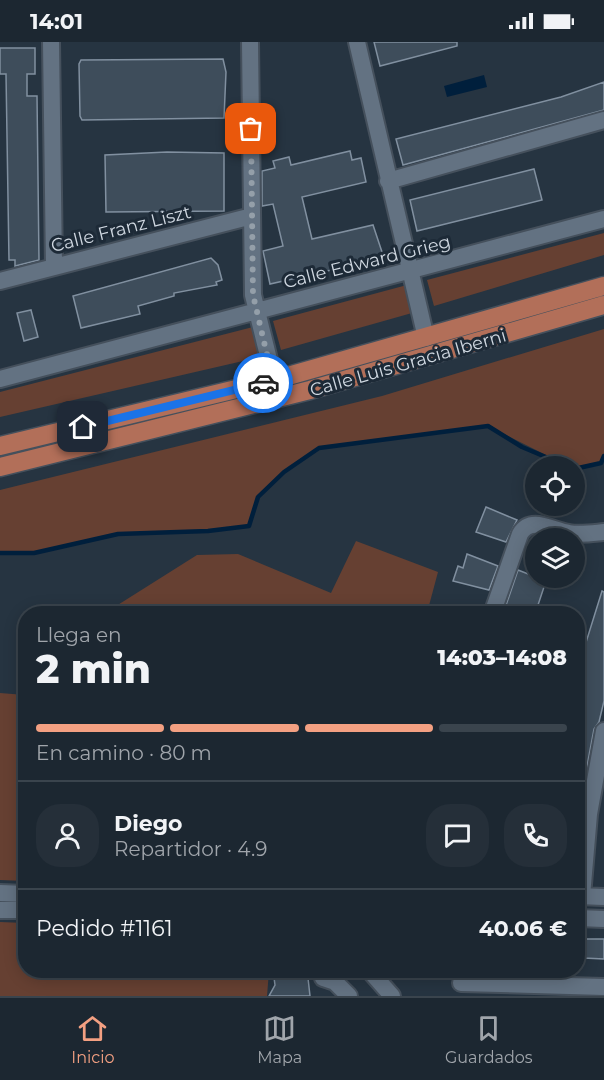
<!DOCTYPE html>
<html lang="es">
<meta charset="utf-8">
<style>
:root{--surface:#1c2731;--page:#252f39;--text:#f1f3f6;--muted:#a0a5ab;--line:#3a444d;--accent:#f3a082}
body{margin:0;font-family:Montserrat,sans-serif;background:var(--page);color:var(--text);height:100vh;display:flex;flex-direction:column;font-size:22px;white-space:nowrap}
*{box-sizing:border-box;margin:0}
p{font-size:20px;color:var(--muted)}
.icon{flex:none;width:33px;height:33px;fill:none;stroke:currentColor;stroke-width:2;stroke-linecap:round;stroke-linejoin:round}
.map{position:relative;flex:1;overflow:hidden}
.details{position:absolute;left:18px;top:564px;width:567px;height:372px;display:flex;flex-direction:column;background:var(--surface);border-radius:24px;box-shadow:0 3px 15px #0003,0 0 0 2px var(--line)}
.details>*{flex:none}
.buttons{position:absolute;left:525px;top:414px;display:grid;gap:12px}
.buttons a{display:grid;place-items:center;width:60px;height:60px;border-radius:50%;background:var(--surface);box-shadow:0 3px 15px #0003,0 0 0 2px var(--line);font-size:30px}
.pin{position:absolute;display:grid;place-items:center;width:51px;height:51px;color:#fff;margin:-26px;border-radius:12px;box-shadow:0 3px 9px #0006}
.courier{position:absolute;display:grid;place-items:center;width:60px;height:60px;margin:-30px;border:4px solid #1a73e8;border-radius:50%;background:#fff;color:#222;box-shadow:0 2px 8px #0007}
.summary em{font-style:normal;font-weight:800}
.summary div{display:flex;flex-direction:column-reverse}
.summary{display:flex;align-items:center;justify-content:space-between;height:102px;padding:0 18px}
h1{font-size:39px;font-weight:800;line-height:45px}
.bar{display:grid;grid-template-columns:repeat(4,1fr);gap:9px 6px;align-content:center;height:72px;padding:0 18px}
.bar i{height:8px;border-radius:4px;background:var(--line)}
.bar .selected{background:var(--accent)}
.bar p{grid-column:span 4}
.line{display:flex;align-items:center;gap:15px;padding:0 18px;border-top:2px solid var(--line)}
.line div{flex:1}
.round{display:grid;place-items:center;flex:none;width:63px;height:63px;border-radius:24px;background:var(--page)}
.status{display:flex;justify-content:space-between;align-items:center;height:42px;padding:0 30px;background:var(--surface);direction:ltr}
.status svg{height:16px;fill:currentColor}
.dock{display:flex;justify-content:space-around;align-items:center;height:84px;border-top:2px solid var(--line);background:var(--surface);font-size:16px;color:var(--muted)}
.dock a{display:grid;justify-items:center;gap:3px}
.dock .selected{color:var(--accent)}
.map>svg:first-child{display:block}
.green{fill:#664032}
.water{fill:#001f3c}
.lines{fill:none;stroke-linecap:round;stroke-linejoin:round}
.stream{stroke:#001f3c;stroke-width:4.5}
.building{fill:#3e4d5b;stroke:#8190a0;stroke-width:1.5}
.minor-casing{stroke:#45505c;stroke-width:20}
.major-casing{stroke:#45505c;stroke-width:21}
.minor{stroke:#637282;stroke-width:16}
.major{stroke:#b26f59;stroke-width:18}
.done{stroke:#949fa9;stroke-width:6;stroke-dasharray:0 10.8}
.route{stroke:#1a73e8;stroke-width:8}
.labels{text-anchor:middle;stroke-width:6;stroke-linejoin:round;paint-order:stroke}
.street-label{font-size:18px;fill:#d0d8e1;stroke:#1d2a37}
</style>
<div class="status"><b>14:01</b><svg viewBox="0 0 49 12"><path d="M0 12V9h3v3zM5 12V6h3v6zM10 12V3h3v9zM15 12V0h3v12zM26 1h20v11H26zM47 4h2v5h-2z"/></svg></div>
<div class="map">
<svg width="604" height="954" viewBox="0 0 604 954">
<rect width="100%" height="100%" fill="#263441"/>
<path class="green" d="M604 191V213L434 264 427 238Z
M407 243 412 271 281 308 273 279Z
M253 285 260 315 0 375V350Z
M604 287V414L601 421 575 427 574 424H568L488 384 319 406 284 430 258 455 249 484 208 489 118 492 34 511H0V448L382 354Z
M356 499 438 530 427 571H105L197 513 238 512 331 551Z
M0 651 25 653V839L0 838Z
M0 880 25 881 26 928 269 929 267 954H0Z"/>
<path class="water" d="M484 33 487 45 447 55 444 44Z"/>
<g class="lines">
<path class="stream" d="M574 427 601 421 604 414
M0 511H34L118 492 208 489 249 484 258 455 284 430 319 406 488 384 522 405 567 424"/>
</g>
<path class="building" d="M374 0H457V4L380 24Z
M0 6H35V32H27V54H37L39 218 15 224V218H9L6 32H0Z
M223 17 226 30 224 76 82 78 80 74 79 22 81 18Z
M604 40V68L403 123 396 97 561 55Z
M350 109 352 118 361 116 366 140 302 155 312 197 373 183 384 216 270 242 263 209 283 204 273 162 262 164V129L275 126 273 119 289 115 291 123Z
M167 110 224 111V169L106 170 105 113Z
M534 127 542 158 417 189 410 158Z
M211 216 218 223 222 238 216 240 217 243 174 251V254L138 264 140 272 81 286 73 254Z
M31 268 38 295 24 299 17 271Z
M486 465 517 478 506 500 476 490Z
M467 512 498 524 489 548 453 539 458 524 463 526Z
M518 528 546 539 535 572H503Z
M602 549 604 550V659L599 680 594 687 581 756H578V626Z
M584 897H604V917L584 916Z
M273 928H284L285 932 299 937 308 936 310 954H269L275 943Z"/>
<g class="lines">
<defs>
<path id="minor" d="M51 0 54 225
M250 0 253 253 274 338
M357 0 426 296
M388 139 604 78
M0 239 252 174
M0 337 604 177
M492 572 520 492C531 473 553 489 569 491 580 493 593 491 604 490
M0 851 26 852
M578 854 604 855
M582 854 589 772 604 689
M0 868H26
M578 876 604 877
M369 928 392 954
M323 936 335 940 349 954
M461 941 604 945"/>
<path id="major" d="M0 404 274 338 604 244
M0 425 310 348 604 263"/>
</defs>
<use href="#minor" class="minor-casing"/>
<use href="#major" class="major-casing"/>
<use href="#minor" class="minor"/>
<use href="#major" class="major"/>
</g>
<g class="lines">
<path class="done" d="M251 87 253 253 273 338 263 341"/>
<path class="route" d="M83 385 263 341"/>
</g>
<g class="labels">
<g class="street-label">
<text transform="translate(121 187) rotate(-14)" y="6">Calle Franz Liszt</text>
<text transform="translate(367 220) rotate(-14)" y="6">Calle Edward Grieg</text>
<text transform="translate(408 321) rotate(-16)" y="6">Calle Luis Gracia Iberni</text>
</g>
</g>
</svg>
<div class="buttons">
<a><svg class="icon" aria-label="locate" viewBox="0 0 24 24"><circle cx="12" cy="12" r="6"/><path d="M12 2v4M12 18v4M2 12h4M18 12h4"/></svg></a>
<a><svg class="icon" aria-label="layers" viewBox="0 0 24 24"><path d="M12 4l9 5-9 5-9-5zM3 14l9 5 9-5"/></svg></a>
</div>
<div class="pin" style="left:251px;top:87px;background:#ea580c"><svg class="icon" aria-label="bag" viewBox="0 0 24 24"><path d="M5 8h14l-1 12H6zM9 8a3 3 0 0 1 6 0"/></svg></div>
<div class="pin" style="left:83px;top:385px;background:#1f2937"><svg class="icon" aria-label="home" viewBox="0 0 24 24"><path d="M3 11l9-7 9 7M6 9v11h12V9"/></svg></div>
<div class="courier" style="left:263px;top:341px"><svg class="icon" aria-label="car" viewBox="0 0 24 24"><path d="M5 17H2v-5l4-1 3-4h7l3 4 3 1v5h-3M9 17h6M6 11h13"/><circle cx="7" cy="17" r="2"/><circle cx="17" cy="17" r="2"/></svg></div>
<section class="details">
<div class="summary"><div><h1>2 min</h1><p>Llega en</p></div><em>14:03–14:08</em></div>
<div class="bar"><i class="selected"></i><i class="selected"></i><i class="selected"></i><i></i><p>En camino · 80 m</p></div>
<div class="line" style="height:108px"><a class="round"><svg class="icon" aria-label="person" viewBox="0 0 24 24"><circle cx="12" cy="8" r="4"/><path d="M4 21q1-7 8-7t8 7"/></svg></a><div><b>Diego</b><p>Repartidor · 4.9</p></div><a class="round"><svg class="icon" aria-label="chat" viewBox="0 0 24 24"><path d="M4 5h16v11H9l-5 4z"/></svg></a><a class="round"><svg class="icon" aria-label="phone" viewBox="0 0 24 24"><path d="M5 4h4l2 5-3 2q2 4 5 5l2-3 5 2v4C11 20 4 13 5 4z"/></svg></a></div>
<div class="line" style="height:78px"><div>Pedido #1161</div><b>40.06 €</b></div>
</section>
</div>
<nav class="dock">
<a class="selected"><svg class="icon" aria-label="home" viewBox="0 0 24 24"><path d="M3 11l9-7 9 7M6 9v11h12V9"/></svg>Inicio</a>
<a><svg class="icon" aria-label="map" viewBox="0 0 24 24"><path d="M3 6l6-2 6 2 6-2v14l-6 2-6-2-6 2zM9 4v14M15 6v14"/></svg>Mapa</a>
<a><svg class="icon" aria-label="saved" viewBox="0 0 24 24"><path d="M7 4h10v16l-5-4-5 4z"/></svg>Guardados</a>
</nav>
